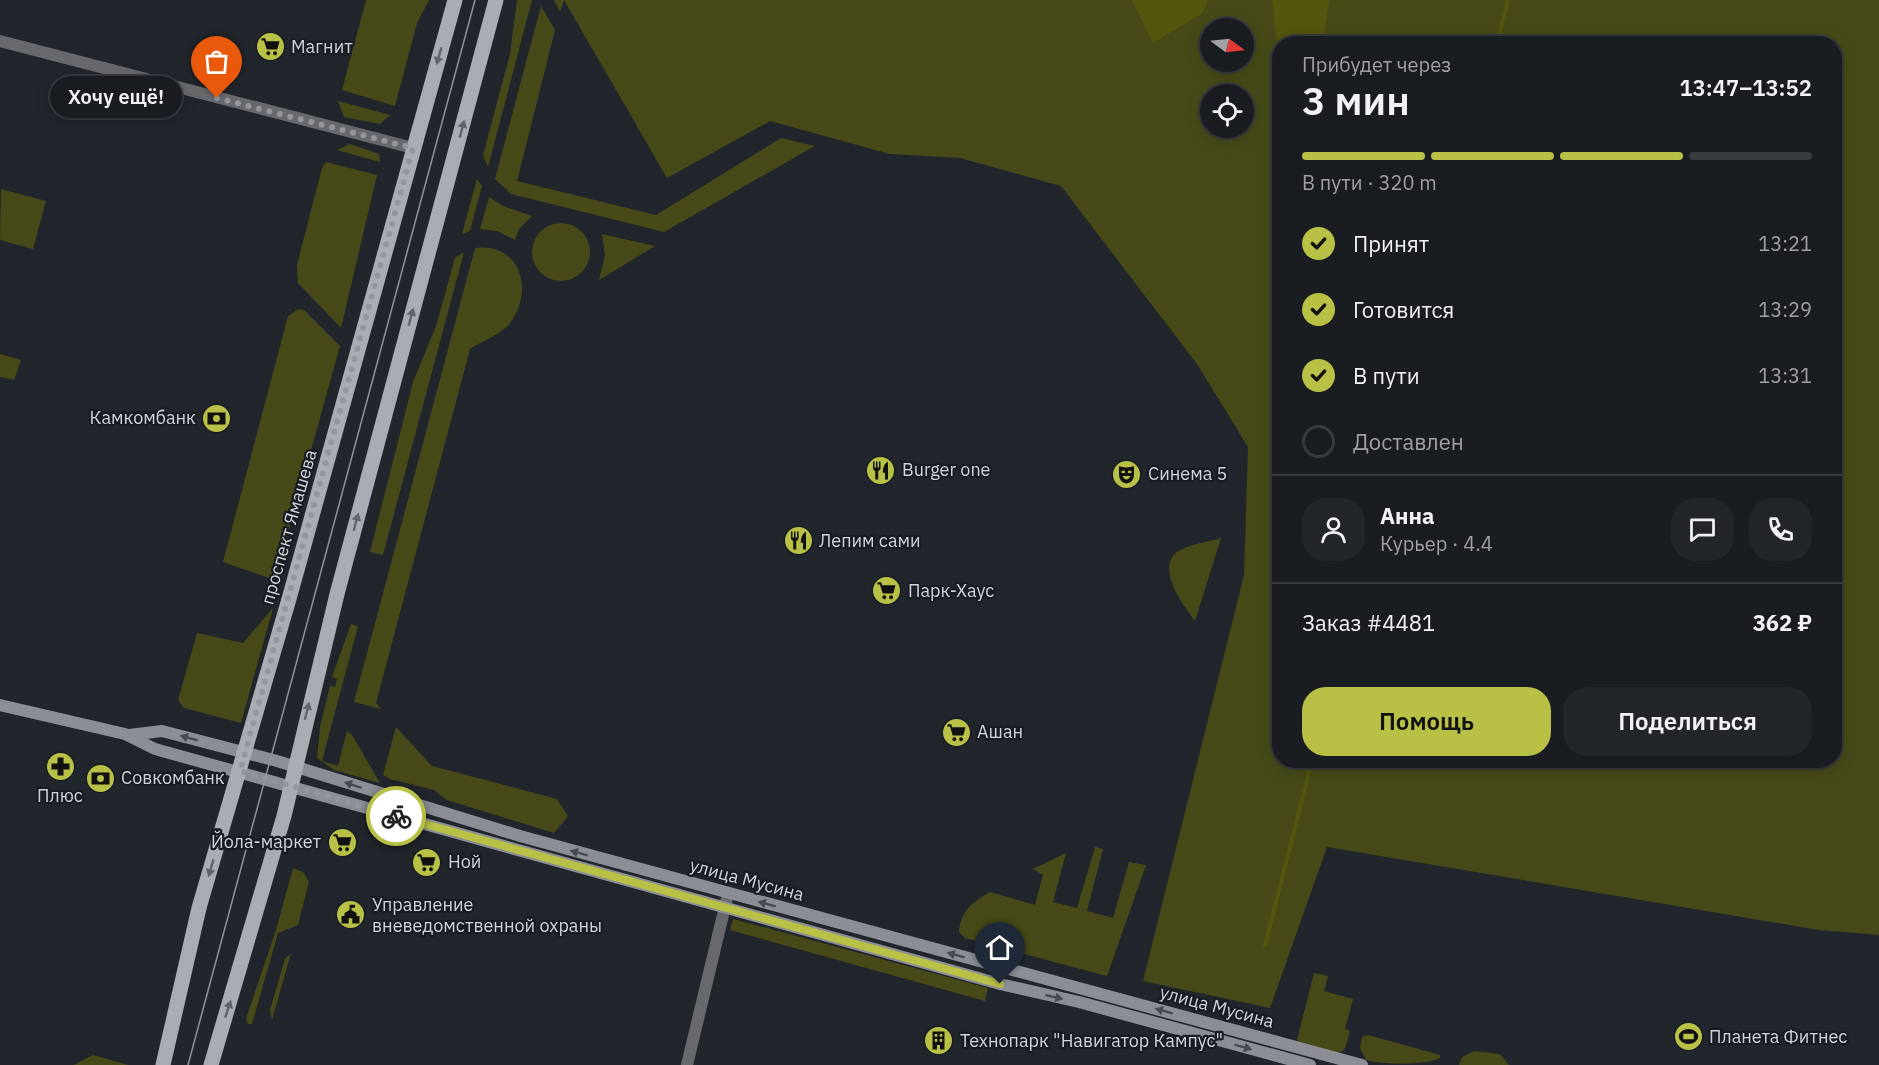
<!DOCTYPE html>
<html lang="ru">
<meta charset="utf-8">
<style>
:root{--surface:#191c21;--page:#22252a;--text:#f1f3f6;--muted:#9fa1a5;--line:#373a3f;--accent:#b9c046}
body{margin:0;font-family:"IBM Plex Sans",sans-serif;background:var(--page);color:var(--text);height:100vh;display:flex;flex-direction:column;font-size:22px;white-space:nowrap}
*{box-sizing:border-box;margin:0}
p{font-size:20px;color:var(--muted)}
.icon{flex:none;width:33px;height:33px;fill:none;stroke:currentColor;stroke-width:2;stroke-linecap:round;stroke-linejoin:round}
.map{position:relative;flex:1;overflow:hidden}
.details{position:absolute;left:1272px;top:36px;width:570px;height:732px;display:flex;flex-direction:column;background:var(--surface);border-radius:24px;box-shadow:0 3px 15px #0003,0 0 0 2px var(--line)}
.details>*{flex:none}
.needle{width:39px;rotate:105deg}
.controls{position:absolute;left:1200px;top:18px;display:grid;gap:12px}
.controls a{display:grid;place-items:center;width:54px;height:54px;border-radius:50%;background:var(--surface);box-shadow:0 3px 15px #0003,0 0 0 2px var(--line);font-size:30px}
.pin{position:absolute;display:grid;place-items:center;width:51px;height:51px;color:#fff;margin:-62px -26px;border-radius:50% 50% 50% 0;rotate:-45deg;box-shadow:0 0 6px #0007}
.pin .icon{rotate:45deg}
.courier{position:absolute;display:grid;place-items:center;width:60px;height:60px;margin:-30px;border:4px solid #b9c046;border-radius:50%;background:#fff;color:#222;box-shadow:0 2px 8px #0007}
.bubble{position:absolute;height:42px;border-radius:21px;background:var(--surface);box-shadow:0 3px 15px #0003,0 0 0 2px var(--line);font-size:20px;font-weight:600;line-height:42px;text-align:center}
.overview em{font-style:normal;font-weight:600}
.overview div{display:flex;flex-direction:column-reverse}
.overview{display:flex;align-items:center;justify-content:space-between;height:102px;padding:0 30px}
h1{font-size:39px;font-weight:600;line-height:45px}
.bar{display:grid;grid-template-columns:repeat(4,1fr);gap:9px 6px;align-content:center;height:72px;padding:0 30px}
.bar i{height:8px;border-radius:4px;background:var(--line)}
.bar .on{background:var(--accent)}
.bar p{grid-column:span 4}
.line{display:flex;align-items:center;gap:15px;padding:0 30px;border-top:2px solid var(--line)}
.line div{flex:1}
.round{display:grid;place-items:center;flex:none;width:63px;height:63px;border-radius:24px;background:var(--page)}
ol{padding:0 30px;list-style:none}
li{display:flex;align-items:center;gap:18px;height:66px}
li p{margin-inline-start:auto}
li .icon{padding:6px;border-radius:50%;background:var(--accent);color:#111;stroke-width:4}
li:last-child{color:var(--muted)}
li i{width:33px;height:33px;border:3px solid var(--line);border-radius:50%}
.primary-button{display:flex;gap:12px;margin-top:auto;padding:12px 30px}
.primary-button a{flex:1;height:69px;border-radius:24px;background:var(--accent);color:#111;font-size:24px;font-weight:600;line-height:69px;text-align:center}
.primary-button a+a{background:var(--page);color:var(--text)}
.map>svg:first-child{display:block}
.green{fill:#474a18;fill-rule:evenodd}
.water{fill:#53560d}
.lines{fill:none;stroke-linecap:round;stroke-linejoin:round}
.stream{stroke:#53560d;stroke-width:4}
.street{stroke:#67696d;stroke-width:12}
.secondary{stroke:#8b8f95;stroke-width:12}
.primary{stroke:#a8adb4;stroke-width:15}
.tram{stroke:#91949a;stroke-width:1.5}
.oneway{fill:#60656c}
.oneway2{fill:#464b51}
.done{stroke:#93969c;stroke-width:6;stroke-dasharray:0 10.8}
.route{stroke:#b9c046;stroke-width:8}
.labels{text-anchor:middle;stroke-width:4.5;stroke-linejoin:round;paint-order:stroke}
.poi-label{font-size:18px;fill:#d0d3d8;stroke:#181d23;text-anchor:start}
.street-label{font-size:18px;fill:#d0d3d8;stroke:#181d23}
</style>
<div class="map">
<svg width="1879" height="1065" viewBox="0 0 1879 1065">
<rect width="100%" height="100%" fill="#21262c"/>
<path class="green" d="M366 0H429L417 23 395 106 342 90Z
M517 0H532L488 167 483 155 510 54Z
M554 0H1879V935L1819 930 1327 847 1270 1008 1143 981 1244 575 1248 447 1197 364 1061 186 960 158 890 154 770 121 667 178 564 0 560 12ZM1210 28H1244V62H1210ZM1280 44H1834V760H1280ZM1210 94H1244V128H1210Z
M541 6 555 30 517 181 656 215 781 138 815 146 664 232 511 194 495 179Z
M338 101 390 115 380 124 344 117Z
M350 144 379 154 380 162 337 150Z
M326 162 377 175 341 328 298 283 297 265 322 168Z
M477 179 482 186 470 231 462 234Z
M1 189 46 201 33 249 0 240Z
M489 197 503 206 532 216 519 229 515 240 497 231 480 229Z
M532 252a29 29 0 1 1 58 0a29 29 0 1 1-58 0Z
M602 234 655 246 599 280 605 255Z
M475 248C520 242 535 290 510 323 502 334 482 341 470 349L376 703 381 709 354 702Z
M464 252 383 555 370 552 413 382 436 326 455 258Z
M298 309 304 310 340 346 275 580 223 562 288 316Z
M0 354 21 360 14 380 0 377Z
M1221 538 1195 621C1184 606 1153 566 1180 550 1191 544 1209 542 1221 538Z
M273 608 241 723 184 708 178 700 197 633 243 643Z
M351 624 358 626 322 761 338 766 347 731 352 735 380 783 334 770 317 758 320 727 330 686 335 687 337 679 332 677Z
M396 727 432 766 557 799 568 816 554 833 447 800 434 790 390 779 383 775 384 771Z
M1095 847 1103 849 1087 911 1113 918 1129 862 1146 865 1107 976 965 938 959 932C961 911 971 903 990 892L1035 905 1043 875 1033 869 1066 853 1053 902 1077 908Z
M293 868 303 872 309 882 298 925 278 933 252 1024H248L246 1019 276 930Z
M733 919 988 988 985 1001 730 930Z
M291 953 272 1020 270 1010 285 959Z
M1314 973 1328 976 1324 991 1353 999 1345 1029 1350 1031C1348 1036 1347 1046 1344 1050 1337 1057 1303 1045 1297 1040Z
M1368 1035 1440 1055V1058C1427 1065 1383 1065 1366 1060L1360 1048 1362 1037Z
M1474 1051 1500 1054 1509 1065H1459L1462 1057Z
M93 1055 128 1065H74Z"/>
<path class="water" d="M1132 0H1208L1203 13 1153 43Z
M1272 0H1329L1323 43 1280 44 1279 62Z"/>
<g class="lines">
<path class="stream" d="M1497 44 1508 0
M1265 945 1312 760"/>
<path class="street" d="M0 41 413 148
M687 1065 728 894"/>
<path class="secondary" d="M0 705 125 734 155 749 1000 984 1079 1002 1310 1065
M129 735 162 731 277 761 520 836 1362 1065"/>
<path class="primary" d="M163 1065 199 908 289 599 455 0
M211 1065 284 816 337 594 496 0"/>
<path class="tram" d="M188 1065 475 0"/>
</g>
<defs><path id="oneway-solid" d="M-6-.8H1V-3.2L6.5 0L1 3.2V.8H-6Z" transform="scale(1.5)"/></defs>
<g class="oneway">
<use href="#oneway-solid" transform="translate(439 56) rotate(106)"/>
<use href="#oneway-solid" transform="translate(462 129) rotate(-75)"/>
<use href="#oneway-solid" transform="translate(411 317) rotate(-75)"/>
<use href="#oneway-solid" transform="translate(356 522) rotate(-75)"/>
<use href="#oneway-solid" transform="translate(307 711) rotate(-76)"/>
<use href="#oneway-solid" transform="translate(211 868) rotate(106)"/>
<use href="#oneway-solid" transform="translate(228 1009) rotate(-72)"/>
</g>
<g class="oneway2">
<use href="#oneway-solid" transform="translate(189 738) rotate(-165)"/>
<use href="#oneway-solid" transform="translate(353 785) rotate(-162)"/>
<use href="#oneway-solid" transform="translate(579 853) rotate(-165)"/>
<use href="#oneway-solid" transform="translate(767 904) rotate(-165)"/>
<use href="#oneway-solid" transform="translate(956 955) rotate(-165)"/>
<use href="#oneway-solid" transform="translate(1054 997) rotate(13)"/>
<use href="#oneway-solid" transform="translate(1164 1011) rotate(-165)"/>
<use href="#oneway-solid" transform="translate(1243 1047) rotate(15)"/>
</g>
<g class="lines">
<path class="done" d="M217 98 413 148 240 771 396 816"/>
<path class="route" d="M396 816 1000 984"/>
</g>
<defs>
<symbol id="supermarket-disc" viewBox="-11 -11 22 22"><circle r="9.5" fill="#b9c046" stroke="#181d23"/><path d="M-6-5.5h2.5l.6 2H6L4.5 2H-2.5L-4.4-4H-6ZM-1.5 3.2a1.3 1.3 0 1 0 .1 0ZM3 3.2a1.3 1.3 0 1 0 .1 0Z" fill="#111"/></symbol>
<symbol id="bank-disc" viewBox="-11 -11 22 22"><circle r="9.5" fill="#b9c046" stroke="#181d23"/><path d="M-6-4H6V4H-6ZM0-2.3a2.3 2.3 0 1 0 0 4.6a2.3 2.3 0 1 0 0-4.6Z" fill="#111"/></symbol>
<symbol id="restaurant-disc" viewBox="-11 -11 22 22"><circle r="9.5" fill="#b9c046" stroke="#181d23"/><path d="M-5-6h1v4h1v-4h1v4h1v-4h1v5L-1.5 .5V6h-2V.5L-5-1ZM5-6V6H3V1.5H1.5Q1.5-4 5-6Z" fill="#111"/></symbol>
<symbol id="theatre-disc" viewBox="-11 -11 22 22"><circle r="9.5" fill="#b9c046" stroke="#181d23"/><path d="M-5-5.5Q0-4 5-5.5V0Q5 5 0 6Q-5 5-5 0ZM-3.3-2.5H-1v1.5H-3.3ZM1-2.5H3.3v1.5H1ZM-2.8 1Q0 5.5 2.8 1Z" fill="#111"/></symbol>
<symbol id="pharmacy-disc" viewBox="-11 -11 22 22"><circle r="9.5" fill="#b9c046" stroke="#181d23"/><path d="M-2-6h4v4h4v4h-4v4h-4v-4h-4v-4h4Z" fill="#111"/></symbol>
<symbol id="civic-disc" viewBox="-11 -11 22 22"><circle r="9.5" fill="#b9c046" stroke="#181d23"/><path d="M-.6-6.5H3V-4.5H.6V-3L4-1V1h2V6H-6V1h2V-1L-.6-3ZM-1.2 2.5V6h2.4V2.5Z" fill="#111"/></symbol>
<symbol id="stadium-disc" viewBox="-11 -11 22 22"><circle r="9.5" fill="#b9c046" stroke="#181d23"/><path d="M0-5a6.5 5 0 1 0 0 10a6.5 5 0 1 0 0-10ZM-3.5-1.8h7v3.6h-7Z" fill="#111"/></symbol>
<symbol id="building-disc" viewBox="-11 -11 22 22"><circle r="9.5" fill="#b9c046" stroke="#181d23"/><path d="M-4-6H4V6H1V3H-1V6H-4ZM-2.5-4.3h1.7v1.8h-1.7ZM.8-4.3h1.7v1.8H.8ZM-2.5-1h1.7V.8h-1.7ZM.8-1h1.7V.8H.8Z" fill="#111"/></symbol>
</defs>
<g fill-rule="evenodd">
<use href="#supermarket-disc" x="254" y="30" width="33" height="33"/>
<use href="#bank-disc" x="200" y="402" width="33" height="33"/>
<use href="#restaurant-disc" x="864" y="454" width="33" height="33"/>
<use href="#theatre-disc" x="1110" y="458" width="33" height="33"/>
<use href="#restaurant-disc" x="782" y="524" width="33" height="33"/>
<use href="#supermarket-disc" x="870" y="574" width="33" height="33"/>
<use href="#supermarket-disc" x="940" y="716" width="33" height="33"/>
<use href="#pharmacy-disc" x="44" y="750" width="33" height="33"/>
<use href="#bank-disc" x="84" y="762" width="33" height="33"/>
<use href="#supermarket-disc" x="326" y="826" width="33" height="33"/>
<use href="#supermarket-disc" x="410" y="846" width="33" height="33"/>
<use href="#civic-disc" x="334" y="898" width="33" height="33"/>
<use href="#stadium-disc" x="1672" y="1020" width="33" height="33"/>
<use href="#building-disc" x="922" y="1024" width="33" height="33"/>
</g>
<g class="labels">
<g class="poi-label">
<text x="291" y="53">Магнит</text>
<text x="196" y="424" text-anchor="end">Камкомбанк</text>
<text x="902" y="476">Burger one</text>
<text x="1148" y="480">Синема 5</text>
<text x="819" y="547">Лепим сами</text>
<text x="908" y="597">Парк-Хаус</text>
<text x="977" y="738">Ашан</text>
<text x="121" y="784">Совкомбанк</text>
<text x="60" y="802" text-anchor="middle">Плюс</text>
<text x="321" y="848" text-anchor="end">Йола-маркет</text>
<text x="448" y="868">Ной</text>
<text x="372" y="911">Управление<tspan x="372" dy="21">вневедомственной охраны</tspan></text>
<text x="1709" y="1043">Планета Фитнес</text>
<text x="960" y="1047">Технопарк "Навигатор Кампус"</text>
</g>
<g class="street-label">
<text transform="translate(289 527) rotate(-74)" y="6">проспект Ямашева</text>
<text transform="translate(747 880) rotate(15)" y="6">улица Мусина</text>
<text transform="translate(1217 1007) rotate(15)" y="6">улица Мусина</text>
</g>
</g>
</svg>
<div class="controls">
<a><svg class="needle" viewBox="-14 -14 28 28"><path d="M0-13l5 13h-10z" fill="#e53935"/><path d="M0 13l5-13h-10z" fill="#9fa1a5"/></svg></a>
<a><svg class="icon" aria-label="locate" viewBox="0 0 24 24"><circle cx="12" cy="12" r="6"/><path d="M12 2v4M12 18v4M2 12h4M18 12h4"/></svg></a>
</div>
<div class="pin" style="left:217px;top:98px;background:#ea580c"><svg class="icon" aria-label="bag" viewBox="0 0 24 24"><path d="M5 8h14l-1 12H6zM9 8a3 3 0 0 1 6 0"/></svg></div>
<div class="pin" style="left:1000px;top:984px;background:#1f2937"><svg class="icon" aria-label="home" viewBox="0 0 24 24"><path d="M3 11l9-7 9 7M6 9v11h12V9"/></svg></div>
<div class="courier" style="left:396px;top:816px"><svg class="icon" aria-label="bike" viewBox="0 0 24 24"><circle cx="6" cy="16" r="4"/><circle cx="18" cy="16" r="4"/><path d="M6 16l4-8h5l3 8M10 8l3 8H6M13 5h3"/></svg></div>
<div class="bubble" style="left:50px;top:76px;width:132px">Хочу ещё!</div>
<section class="details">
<div class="overview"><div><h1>3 мин</h1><p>Прибудет через</p></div><em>13:47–13:52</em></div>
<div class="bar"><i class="on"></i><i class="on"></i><i class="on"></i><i></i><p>В пути · 320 m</p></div>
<ol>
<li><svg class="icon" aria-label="check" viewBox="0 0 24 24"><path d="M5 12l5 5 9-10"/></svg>Принят<p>13:21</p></li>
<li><svg class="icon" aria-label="check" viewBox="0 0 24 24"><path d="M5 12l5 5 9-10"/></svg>Готовится<p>13:29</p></li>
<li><svg class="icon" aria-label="check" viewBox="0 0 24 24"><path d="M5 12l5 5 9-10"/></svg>В пути<p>13:31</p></li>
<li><i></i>Доставлен</li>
</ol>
<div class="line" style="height:108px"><a class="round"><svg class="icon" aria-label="person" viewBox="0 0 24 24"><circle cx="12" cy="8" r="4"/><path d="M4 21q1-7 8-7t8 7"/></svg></a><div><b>Анна</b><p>Курьер · 4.4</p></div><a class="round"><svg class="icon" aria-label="chat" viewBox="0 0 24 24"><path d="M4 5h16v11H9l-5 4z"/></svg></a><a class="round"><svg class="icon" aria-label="phone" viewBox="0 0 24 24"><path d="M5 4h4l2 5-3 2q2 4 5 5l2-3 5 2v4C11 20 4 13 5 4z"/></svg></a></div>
<div class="line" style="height:78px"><div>Заказ #4481</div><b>362 ₽</b></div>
<div class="primary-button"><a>Помощь</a><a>Поделиться</a></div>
</section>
</div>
